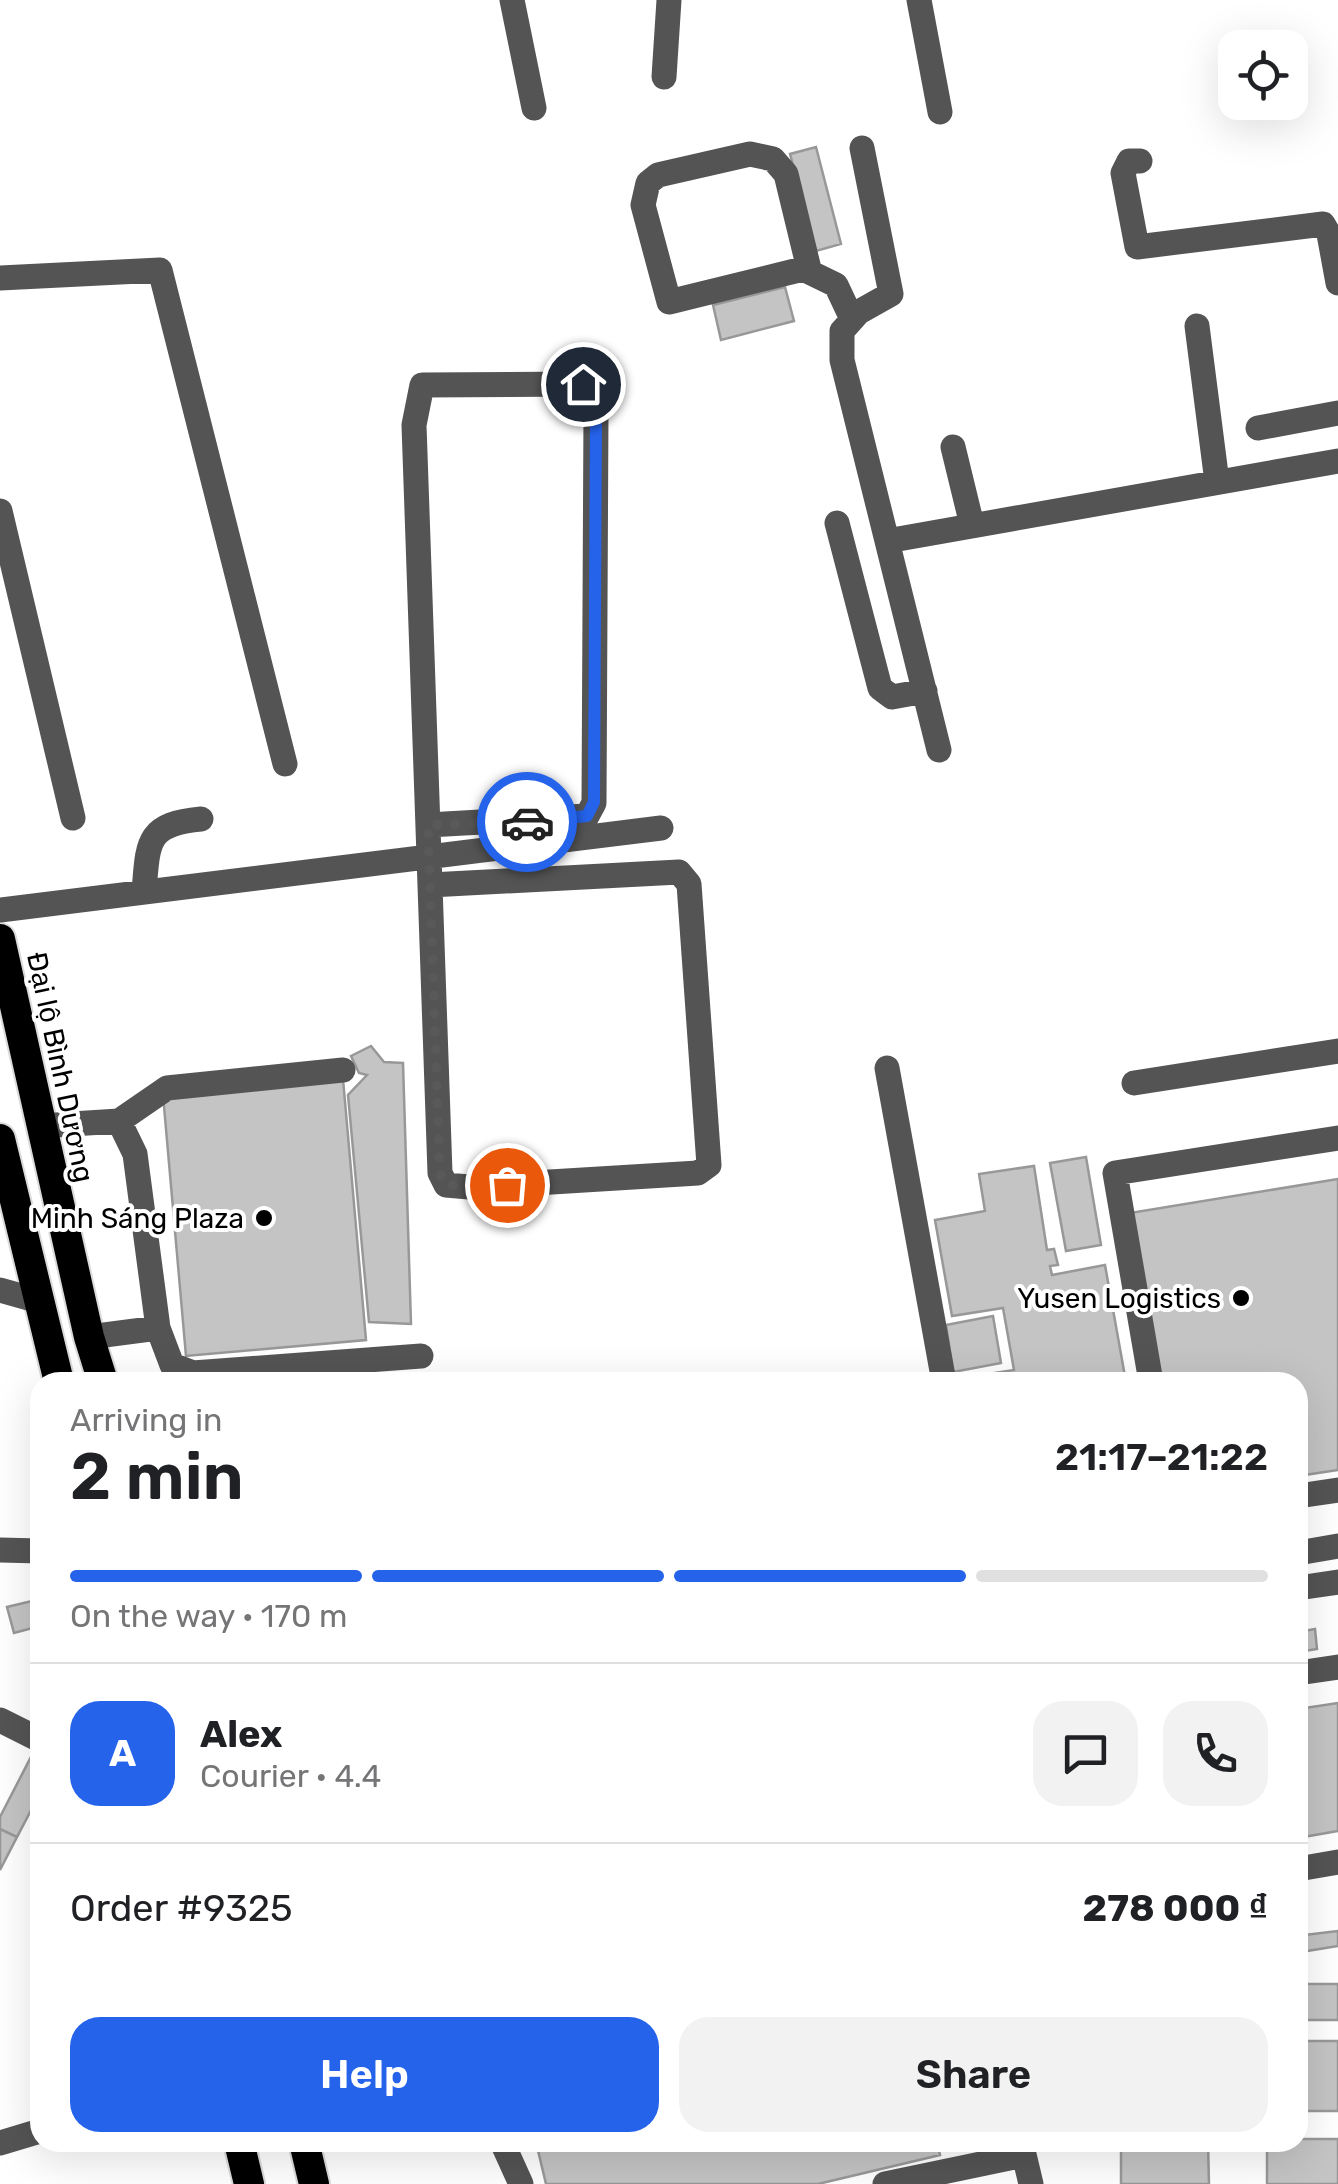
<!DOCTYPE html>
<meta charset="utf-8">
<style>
:root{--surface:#fff;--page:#f2f2f2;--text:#202124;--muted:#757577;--line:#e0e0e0;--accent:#2563eb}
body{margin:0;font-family:Rubik,sans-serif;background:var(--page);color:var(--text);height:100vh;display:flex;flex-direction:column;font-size:38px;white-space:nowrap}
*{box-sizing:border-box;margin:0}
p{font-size:32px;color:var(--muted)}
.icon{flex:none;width:55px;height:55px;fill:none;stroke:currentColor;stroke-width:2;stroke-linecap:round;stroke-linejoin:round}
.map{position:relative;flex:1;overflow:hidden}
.side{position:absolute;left:30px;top:1372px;width:1278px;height:780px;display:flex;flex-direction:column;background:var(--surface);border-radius:30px;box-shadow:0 10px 40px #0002}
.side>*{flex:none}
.tools{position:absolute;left:1218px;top:30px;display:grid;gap:20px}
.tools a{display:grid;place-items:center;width:90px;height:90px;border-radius:20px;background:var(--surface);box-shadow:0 10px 40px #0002;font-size:50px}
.pin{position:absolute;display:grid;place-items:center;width:85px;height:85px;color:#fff;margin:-42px;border:5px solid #fff;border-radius:50%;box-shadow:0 2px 10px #0007}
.courier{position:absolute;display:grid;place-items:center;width:100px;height:100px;margin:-50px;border:8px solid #2563eb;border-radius:50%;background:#fff;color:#222;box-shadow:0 2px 12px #0007}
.headline em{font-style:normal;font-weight:600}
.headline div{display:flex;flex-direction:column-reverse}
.headline{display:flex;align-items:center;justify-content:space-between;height:170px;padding:0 40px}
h1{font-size:65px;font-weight:600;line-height:75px}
.bar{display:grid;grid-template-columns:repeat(4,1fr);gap:15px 10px;align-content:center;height:120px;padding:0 40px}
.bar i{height:12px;border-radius:8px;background:var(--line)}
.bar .active{background:var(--accent)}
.bar p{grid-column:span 4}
.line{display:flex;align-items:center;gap:25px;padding:0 40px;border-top:2px solid var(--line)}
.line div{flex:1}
.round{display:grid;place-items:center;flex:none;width:105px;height:105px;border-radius:30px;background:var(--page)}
.action{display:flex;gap:20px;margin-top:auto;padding:20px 40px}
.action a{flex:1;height:115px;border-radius:30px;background:var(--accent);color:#fff;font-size:40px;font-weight:600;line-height:115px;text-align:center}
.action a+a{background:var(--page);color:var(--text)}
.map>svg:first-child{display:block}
.building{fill:#c4c4c4;stroke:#989898;stroke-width:2.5}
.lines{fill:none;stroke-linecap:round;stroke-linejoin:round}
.highway-casing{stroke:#dbdbdb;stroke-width:34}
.minor{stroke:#545454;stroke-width:25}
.highway{stroke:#000;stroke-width:30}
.done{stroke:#595959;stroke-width:10;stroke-dasharray:0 18}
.route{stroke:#2563eb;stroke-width:12}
.poi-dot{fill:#000;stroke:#fff;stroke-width:4}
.labels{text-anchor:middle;stroke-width:8;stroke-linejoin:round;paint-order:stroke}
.street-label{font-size:28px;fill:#000;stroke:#fff}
.poi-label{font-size:28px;fill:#000;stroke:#fff;text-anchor:end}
</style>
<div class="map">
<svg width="1338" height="2184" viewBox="0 0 1338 2184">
<rect width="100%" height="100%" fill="#fff"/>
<path class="building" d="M816 147 841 244 816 251 790 154Z
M785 287 794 321 721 340 713 305Z
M371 1046 384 1062 403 1063 411 1324 369 1322 348 1095 367 1075 359 1073 351 1056Z
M343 1079 366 1340 186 1356 163 1095Z
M1086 1157 1101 1245 1066 1251 1050 1163Z
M1034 1166 1047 1250 1054 1249 1058 1265 1050 1266 1052 1275 1105 1265 1126 1382H990L988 1374 1014 1370 1003 1308 952 1316 935 1220 985 1211 979 1174Z
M1338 1179V1470L1298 1476V1382H1157L1130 1213Z
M993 1316 1001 1363 953 1372 946 1325Z
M40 1599V1626L14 1633 7 1607Z
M1315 1629 1317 1649 1298 1652V1632Z
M1338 1703V1831L1298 1838V1709Z
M34 1751 40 1753V1793L17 1837 0 1829V1817Z
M0 1829 17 1837 0 1870Z
M1338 1931V1946L1307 1951 1304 1935Z
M1298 1984H1338V2020H1298Z
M1298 2041H1338V2111H1298Z
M1298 2139H1338V2184H1267V2142H1298Z
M536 2142H937L940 2155 818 2184H546Z
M1121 2142H1208L1209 2184H1121Z"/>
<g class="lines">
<defs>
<path id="highway" d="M0 939 89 1337 103 1382
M0 1139 59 1382
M239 2142 249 2184
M304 2142 314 2184"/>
</defs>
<use href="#highway" class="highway-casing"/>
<path class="minor" d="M512 0 534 108
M919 0 940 112
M664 77 669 0
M862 148 891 294 859 312 842 331V360L939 750
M1140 161H1129L1123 173 1137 247 1323 224 1329 234 1338 283
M809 269 786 174 773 159 750 154 658 175 648 183 643 205 669 302 803 269 836 285 852 319
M0 278 160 270 285 764
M1197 326 1217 482
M1258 428 1338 413
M953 447 972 525
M0 511 73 818
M837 523 880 688 892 697 925 691
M887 541 1338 461
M428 825 587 816 594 803 596 411 583 384 422 385 414 425 440 1173 446 1185 469 1187 698 1173 709 1165 689 884 679 872 430 885
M144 892C148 842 146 824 201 819
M0 910 661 828
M887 1068 944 1382
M1134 1083 1338 1051
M119 1121 167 1088 343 1070
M40 1126 119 1121 135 1154 158 1328 172 1365 193 1373 421 1356
M0 1290 39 1301
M89 1337 158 1328
M1151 1382 1115 1173 1338 1138
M1298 1496 1338 1490
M0 1550 40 1551
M1298 1553 1338 1546
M1298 1588 1338 1582
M1298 1673 1338 1667
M0 1720 40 1740
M1298 1869 1338 1862
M502 2142 521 2184
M1021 2142 1031 2184
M0 2143 40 2131
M885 2184 1024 2155"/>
<use href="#highway" class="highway"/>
</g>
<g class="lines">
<path class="done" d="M507 1185H446L440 1174 428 825 527 822"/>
<path class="route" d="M527 822 587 816 594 802 596 411 583 384"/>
</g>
<g class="poi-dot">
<circle cx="264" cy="1218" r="10"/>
<circle cx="1241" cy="1298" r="10"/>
</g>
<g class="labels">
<g class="street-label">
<text transform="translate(61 1067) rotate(78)" y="10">Đại lộ Bình Dương</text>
</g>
<g class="poi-label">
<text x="244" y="1228">Minh Sáng Plaza</text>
<text x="1221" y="1308">Yusen Logistics</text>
</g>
</g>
</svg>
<div class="tools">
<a><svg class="icon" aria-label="locate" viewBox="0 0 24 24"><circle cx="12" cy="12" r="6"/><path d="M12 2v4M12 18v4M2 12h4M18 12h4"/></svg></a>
</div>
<div class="pin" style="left:507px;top:1185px;background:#ea580c"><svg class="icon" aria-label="bag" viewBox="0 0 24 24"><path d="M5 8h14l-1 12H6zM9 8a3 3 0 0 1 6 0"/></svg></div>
<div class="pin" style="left:583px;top:384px;background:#1f2937"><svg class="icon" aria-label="home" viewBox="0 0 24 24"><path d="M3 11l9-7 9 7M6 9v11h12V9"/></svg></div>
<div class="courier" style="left:527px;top:822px"><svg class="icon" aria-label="car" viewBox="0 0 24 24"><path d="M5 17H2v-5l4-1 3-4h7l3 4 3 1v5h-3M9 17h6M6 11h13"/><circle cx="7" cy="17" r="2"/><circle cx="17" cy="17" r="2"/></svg></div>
<section class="side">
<div class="headline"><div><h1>2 min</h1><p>Arriving in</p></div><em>21:17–21:22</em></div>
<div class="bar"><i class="active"></i><i class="active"></i><i class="active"></i><i></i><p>On the way · 170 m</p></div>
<div class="line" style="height:180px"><b class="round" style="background:var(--accent);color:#fff">A</b><div><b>Alex</b><p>Courier · 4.4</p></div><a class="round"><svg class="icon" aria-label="chat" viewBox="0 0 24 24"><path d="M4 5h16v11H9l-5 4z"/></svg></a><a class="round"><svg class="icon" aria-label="phone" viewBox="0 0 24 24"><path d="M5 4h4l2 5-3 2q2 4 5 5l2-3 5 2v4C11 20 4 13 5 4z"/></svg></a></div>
<div class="line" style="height:130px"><div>Order #9325</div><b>278 000 ₫</b></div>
<div class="action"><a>Help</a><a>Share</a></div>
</section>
</div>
